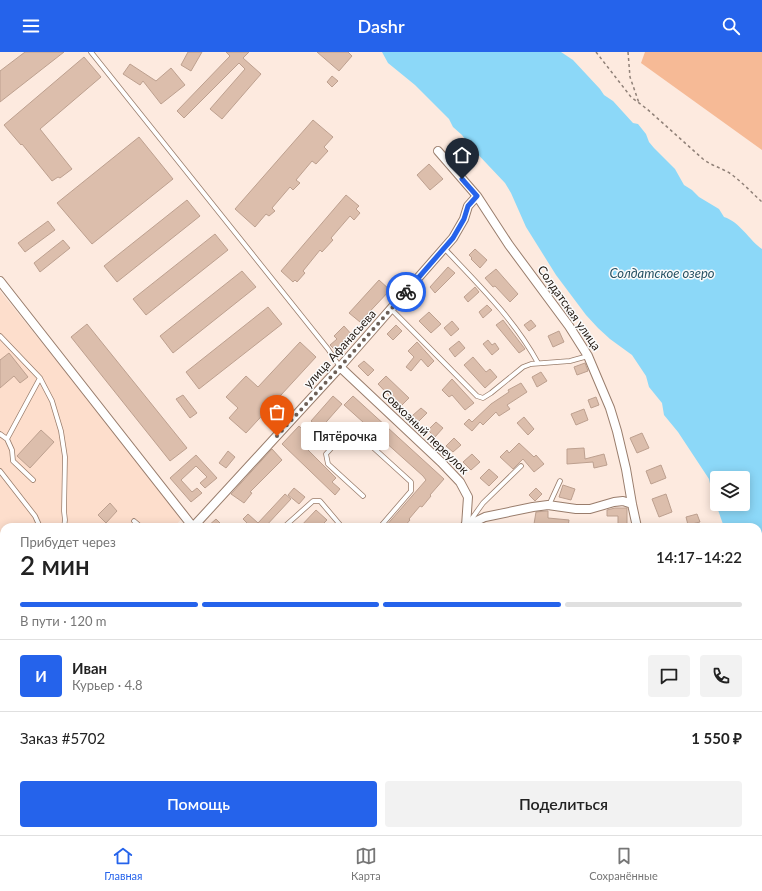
<!DOCTYPE html>
<html lang="ru">
<meta charset="utf-8">
<style>
:root{--surface:#fff;--page:#f2f2f2;--text:#222;--muted:#767676;--line:#e0e0e0;--accent:#2563eb}
body{margin:0;font-family:Lato,sans-serif;background:var(--page);color:var(--text);height:100vh;display:flex;flex-direction:column;font-size:15px;white-space:nowrap}
*{box-sizing:border-box;margin:0}
p{font-size:13px;color:var(--muted)}
.icon{flex:none;width:22px;height:22px;fill:none;stroke:currentColor;stroke-width:2;stroke-linecap:round;stroke-linejoin:round}
.map{position:relative;flex:1;overflow:hidden}
.sheet{position:absolute;left:0px;top:471px;width:762px;height:312px;display:flex;flex-direction:column;background:var(--surface);border-radius:12px 12px 0 0;box-shadow:0 2px 10px #0003}
.sheet>*{flex:none}
.controls{position:absolute;left:710px;top:419px;display:grid;gap:8px}
.controls a{display:grid;place-items:center;width:40px;height:40px;border-radius:4px;background:var(--surface);box-shadow:0 2px 10px #0003;font-size:20px}
.pin{position:absolute;display:grid;place-items:center;width:34px;height:34px;color:#fff;margin:-41px -17px;border-radius:50% 50% 50% 0;rotate:-45deg;box-shadow:0 0 4px #0007}
.pin .icon{rotate:45deg}
.courier{position:absolute;display:grid;place-items:center;width:40px;height:40px;margin:-20px;border:3px solid #2563eb;border-radius:50%;background:#fff;color:#222;box-shadow:0 1px 5px #0007}
.bubble{position:absolute;height:28px;border-radius:4px;background:var(--surface);box-shadow:0 2px 10px #0003;font-size:13px;font-weight:600;line-height:28px;text-align:center}
.summary em{font-style:normal;font-weight:600}
.summary div{display:flex;flex-direction:column-reverse}
.summary{display:flex;align-items:center;justify-content:space-between;height:68px;padding:0 20px}
h1{font-size:26px;font-weight:600;line-height:30px}
.bar{display:grid;grid-template-columns:repeat(4,1fr);gap:6px 4px;align-content:center;height:48px;padding:0 20px}
.bar i{height:5px;border-radius:3px;background:var(--line)}
.bar .current{background:var(--accent)}
.bar p{grid-column:span 4}
.line{display:flex;align-items:center;gap:10px;padding:0 20px;border-top:1px solid var(--line)}
.line div{flex:1}
.round{display:grid;place-items:center;flex:none;width:42px;height:42px;border-radius:4px;background:var(--page)}
.cta{display:flex;gap:8px;margin-top:auto;padding:8px 20px}
.cta a{flex:1;height:46px;border-radius:4px;background:var(--accent);color:#fff;font-size:16px;font-weight:600;line-height:46px;text-align:center}
.cta a+a{background:var(--page);color:var(--text)}
header{display:flex;justify-content:space-between;align-items:center;height:52px;padding:0 20px;background:var(--accent);color:#fff;font-size:18px;font-weight:600}
.tabs{display:flex;justify-content:space-around;align-items:center;height:56px;border-top:1px solid var(--line);background:var(--surface);font-size:11px;color:var(--muted)}
.tabs a{display:grid;justify-items:center;gap:2px}
.tabs .current{color:var(--accent)}
.map>svg:first-child{display:block}
.built{fill:#fddecc}
.green{fill:#f6ba96}
.water{fill:#8cd8f8;fill-rule:evenodd}
.building{fill:#dcbeac;stroke:#bda08f}
.lines{fill:none;stroke-linecap:round;stroke-linejoin:round}
.service-casing{stroke:#997d6c;stroke-width:5.5}
.minor-casing{stroke:#997d6c;stroke-width:10}
.tertiary-casing{stroke:#997d6c;stroke-width:12}
.path{stroke:#908178;stroke-width:1.5;stroke-dasharray:3 3;stroke-linecap:butt}
.service{stroke:#fff;stroke-width:4}
.minor{stroke:#fff;stroke-width:8}
.tertiary{stroke:#fff;stroke-width:10}
.done{stroke:#6d6057;stroke-width:4;stroke-dasharray:0 7.2}
.route{stroke:#2563eb;stroke-width:5}
.labels{text-anchor:middle;stroke-width:3;stroke-linejoin:round;paint-order:stroke}
.street-label{font-size:12px;fill:#1f150e;stroke:#fbfbfb}
.water-label{font-size:13px;font-style:italic;fill:#285365;stroke:#fbfbfb}
</style>
<header><svg class="icon" aria-label="menu" viewBox="0 0 24 24"><path d="M4 6h16M4 12h16M4 18h16"/></svg>Dashr<svg class="icon" aria-label="search" viewBox="0 0 24 24"><circle cx="10" cy="10" r="6"/><path d="M15 15l6 6"/></svg></header>
<div class="map">
<svg width="762" height="783" viewBox="0 0 762 783">
<rect width="100%" height="100%" fill="#fdeadf"/>
<path class="built" d="M0 239 64 318 188 460 174 475H4V654L0 659Z
M200 779H462L458 783H196Z"/>
<path class="green" d="M645 0H762V98L641 11Z
M762 644V699L758 697V646Z"/>
<path class="water" d="M382 0H561L573 8 600 37 604 43 613 49 633 71 638 72 646 82 649 90 654 96 675 117 684 133 692 138 699 145 719 157 724 165C740 170 749 188 762 197V583L758 575V475H724L712 441 709 427 678 380 664 363 662 351 649 335 646 324 632 303 610 287 598 276 586 263 556 223 526 175 511 141 505 131 470 94 462 83 453 75 449 67 415 33 388 11ZM717 426H743V452H717Z
M597 779H624L623 783H595Z"/>
<path class="building" d="M25 0H64L0 50V19Z
M188 0H202L191 19 181 13Z
M226 0H249L243 6 261 22 222 67 210 57 245 17 239 11 184 66 177 59 230 4Z
M317 0H348L352 4 339 19Z
M84 5 101 25 40 77 72 117 60 126 58 125 52 129 22 92 21 93 4 73Z
M130 12 156 29 171 16 185 33 161 52 143 29 140 33 123 22Z
M332 24 338 29 332 35 327 30Z
M313 68 333 85 324 95 328 99 316 112 312 109 296 128 300 131 293 138 290 135 272 156 275 159 269 164 266 162 255 175 235 157Z
M139 85 173 127 92 192 57 151Z
M429 112 443 127 430 138 417 123Z
M346 143 359 154 356 157 360 161 354 168 350 164 331 186 333 188 322 200 320 198 303 219 305 221 297 230 295 228 293 230 281 219Z
M187 148 200 164 117 230 104 214Z
M48 169 55 178 25 200 18 191Z
M215 182 228 198 146 263 133 247Z
M63 188 70 196 40 220 34 211Z
M475 197 487 208 480 216 471 207 472 206 469 203Z
M448 215 455 221 435 241 430 235Z
M496 217 518 242 510 250 495 234 493 235 485 226Z
M242 219 256 235 173 301 160 284Z
M379 228 390 238 360 270 349 261Z
M475 235 479 240 468 250 464 245Z
M487 253 492 258 483 266 479 260Z
M268 255 282 272 199 337 186 320Z
M429 260 441 272 431 281 419 269Z
M503 268 525 297 519 301 496 273Z
M531 268 536 274 529 279 524 273Z
M452 269 459 277 451 284 444 276Z
M87 272 187 396 170 409 71 285Z
M396 273 402 279 393 288 387 282Z
M344 274 353 284 336 299 330 293 337 287 334 284Z
M559 279 564 290 553 295 548 284Z
M488 288 492 293 495 291 499 297 492 303 483 292Z
M459 289 465 296 455 305 449 297Z
M300 290 316 305 246 381 229 366 238 356 226 345 246 324 258 335Z
M417 290 434 309 428 315 421 307 411 319 406 315 414 305 408 299Z
M9 301 28 325 20 331 14 324 0 336V308Z
M473 305 486 320 490 317 497 325 485 336 464 313Z
M364 309 374 318 368 324 358 314Z
M585 311 588 319 577 323 574 315Z
M541 320 547 329 537 335 532 325Z
M386 324 409 346 400 355 378 332Z
M452 327 474 351 465 358 452 343 449 345 442 338Z
M521 331 527 340 507 353 510 357 499 364 496 360 483 373 480 370 472 379 464 372 469 367 472 370 491 352 509 340 508 338Z
M183 343 197 361 190 366 176 347Z
M333 344 342 352 320 377 311 369Z
M353 344 444 427 430 443 431 444 422 455 420 454 409 467 410 468 404 475H385L426 428 423 424 344 353Z
M596 345 599 353 591 356 588 348Z
M421 356 427 361 418 370 412 364Z
M584 357 588 368 576 373 571 362Z
M524 365 534 377 528 383 517 371Z
M436 370 443 376 435 385 428 378Z
M299 374 315 389 307 397 336 426 332 430 340 437 335 443 282 392Z
M41 378 54 390 30 416 17 404Z
M642 381 649 396 637 401 630 386Z
M454 386 461 393 453 400 446 394Z
M519 391 534 405 536 403 544 412 534 420 523 407 513 417 500 405 507 398 509 401Z
M584 396 585 407 604 402 607 413 594 416 593 410 567 412V397Z
M272 397 282 408 250 440 252 441 244 451 231 442Z
M228 399 235 405 226 416 219 411Z
M472 402 480 410 471 418 463 410Z
M196 403 217 426 205 436 200 431 207 425 196 414 181 428 192 440 197 436 202 441 191 450 170 426Z
M661 413 666 426 651 432 646 419Z
M489 417 498 425 489 434 480 426Z
M563 433 575 437 571 448 559 445Z
M294 436 305 445 299 452 288 443Z
M536 436 542 442 535 449 529 443Z
M285 442 291 447 265 475H251L243 467 248 462 258 471Z
M666 442 672 460 659 465 652 447Z
M110 451 117 459 106 471 98 463Z
M615 456H627V475H618V464H607V458Z
M316 458 327 468 320 475H300Z
M546 459H548V466L569 468 568 475H554V474L534 472 536 460Z
M697 462 700 470 688 473 686 465Z
M216 467 224 475H207Z"/>
<g class="lines">
<defs>
<path id="service" d="M91 0 328 297 340 315
M444 196C478 232 514 267 538 311
M391 257 477 344 483 346 491 341 523 315 531 312 570 309 588 304
M0 284 40 326 52 349 61 379 65 405 64 459 65 468 64 475
M0 382 7 387 40 326
M7 387 12 398 13 409 33 428
M0 419 35 464 40 475
M363 444 328 412 326 402 347 379 356 380 411 430V439L380 475
M549 453 560 429
M134 469 141 475
M468 472 483 451 521 414
M284 475 313 449H320L342 475
M0 518 4 515
M0 551 4 547
M167 779 172 783
M21 783 24 779
M315 783 318 779
M454 783 457 779
M576 783 577 779
M705 783 707 779"/>
<path id="minor" d="M438 99 477 144 509 193 569 274 588 304 610 356 617 379 626 417 632 452 637 475
M0 229 193 475
M340 315 441 410 460 430 468 445 466 474 485 465 533 455 548 453 576 457H590L614 450 623 449 632 452
M193 475 340 315 453 186 464 167 468 154 477 144
M0 687 4 682"/>
<path id="tertiary" d="M465 475 466 474
M178 783 181 779"/>
</defs>
<use href="#service" class="service-casing"/>
<use href="#minor" class="minor-casing"/>
<use href="#tertiary" class="tertiary-casing"/>
<path class="path" d="M596 0 631 45 647 57 703 107C712 114 722 116 731 122 742 130 752 141 762 150
M628 0 630 25 639 51
M758 642 762 649"/>
<use href="#service" class="service"/>
<use href="#minor" class="minor"/>
<use href="#tertiary" class="tertiary"/>
</g>
<g class="lines">
<path class="done" d="M277 384 340 315 406 240"/>
<path class="route" d="M406 240 453 186 464 167 468 154 477 144 462 127"/>
</g>
<g class="labels">
<g class="street-label">
<text transform="translate(569 256) rotate(55)" y="4">Солдатская улица</text>
<text transform="translate(340 297) rotate(-48)" y="4">улица Афанасьева</text>
<text transform="translate(425 380) rotate(44)" y="4">Совхозный переулок</text>
</g>
<g class="water-label">
<text x="662" y="226">Солдатское озеро</text>
</g>
</g>
</svg>
<div class="controls">
<a><svg class="icon" aria-label="layers" viewBox="0 0 24 24"><path d="M12 4l9 5-9 5-9-5zM3 14l9 5 9-5"/></svg></a>
</div>
<div class="pin" style="left:277px;top:384px;background:#ea580c"><svg class="icon" aria-label="bag" viewBox="0 0 24 24"><path d="M5 8h14l-1 12H6zM9 8a3 3 0 0 1 6 0"/></svg></div>
<div class="pin" style="left:462px;top:127px;background:#1f2937"><svg class="icon" aria-label="home" viewBox="0 0 24 24"><path d="M3 11l9-7 9 7M6 9v11h12V9"/></svg></div>
<div class="courier" style="left:406px;top:240px"><svg class="icon" aria-label="bike" viewBox="0 0 24 24"><circle cx="6" cy="16" r="4"/><circle cx="18" cy="16" r="4"/><path d="M6 16l4-8h5l3 8M10 8l3 8H6M13 5h3"/></svg></div>
<div class="bubble" style="left:301px;top:370px;width:88px">Пятёрочка</div>
<section class="sheet">
<div class="summary"><div><h1>2 мин</h1><p>Прибудет через</p></div><em>14:17–14:22</em></div>
<div class="bar"><i class="current"></i><i class="current"></i><i class="current"></i><i></i><p>В пути · 120 m</p></div>
<div class="line" style="height:72px"><b class="round" style="background:var(--accent);color:#fff">И</b><div><b>Иван</b><p>Курьер · 4.8</p></div><a class="round"><svg class="icon" aria-label="chat" viewBox="0 0 24 24"><path d="M4 5h16v11H9l-5 4z"/></svg></a><a class="round"><svg class="icon" aria-label="phone" viewBox="0 0 24 24"><path d="M5 4h4l2 5-3 2q2 4 5 5l2-3 5 2v4C11 20 4 13 5 4z"/></svg></a></div>
<div class="line" style="height:52px"><div>Заказ #5702</div><b>1 550 ₽</b></div>
<div class="cta"><a>Помощь</a><a>Поделиться</a></div>
</section>
</div>
<nav class="tabs">
<a class="current"><svg class="icon" aria-label="home" viewBox="0 0 24 24"><path d="M3 11l9-7 9 7M6 9v11h12V9"/></svg>Главная</a>
<a><svg class="icon" aria-label="map" viewBox="0 0 24 24"><path d="M3 6l6-2 6 2 6-2v14l-6 2-6-2-6 2zM9 4v14M15 6v14"/></svg>Карта</a>
<a><svg class="icon" aria-label="saved" viewBox="0 0 24 24"><path d="M7 4h10v16l-5-4-5 4z"/></svg>Сохранённые</a>
</nav>
